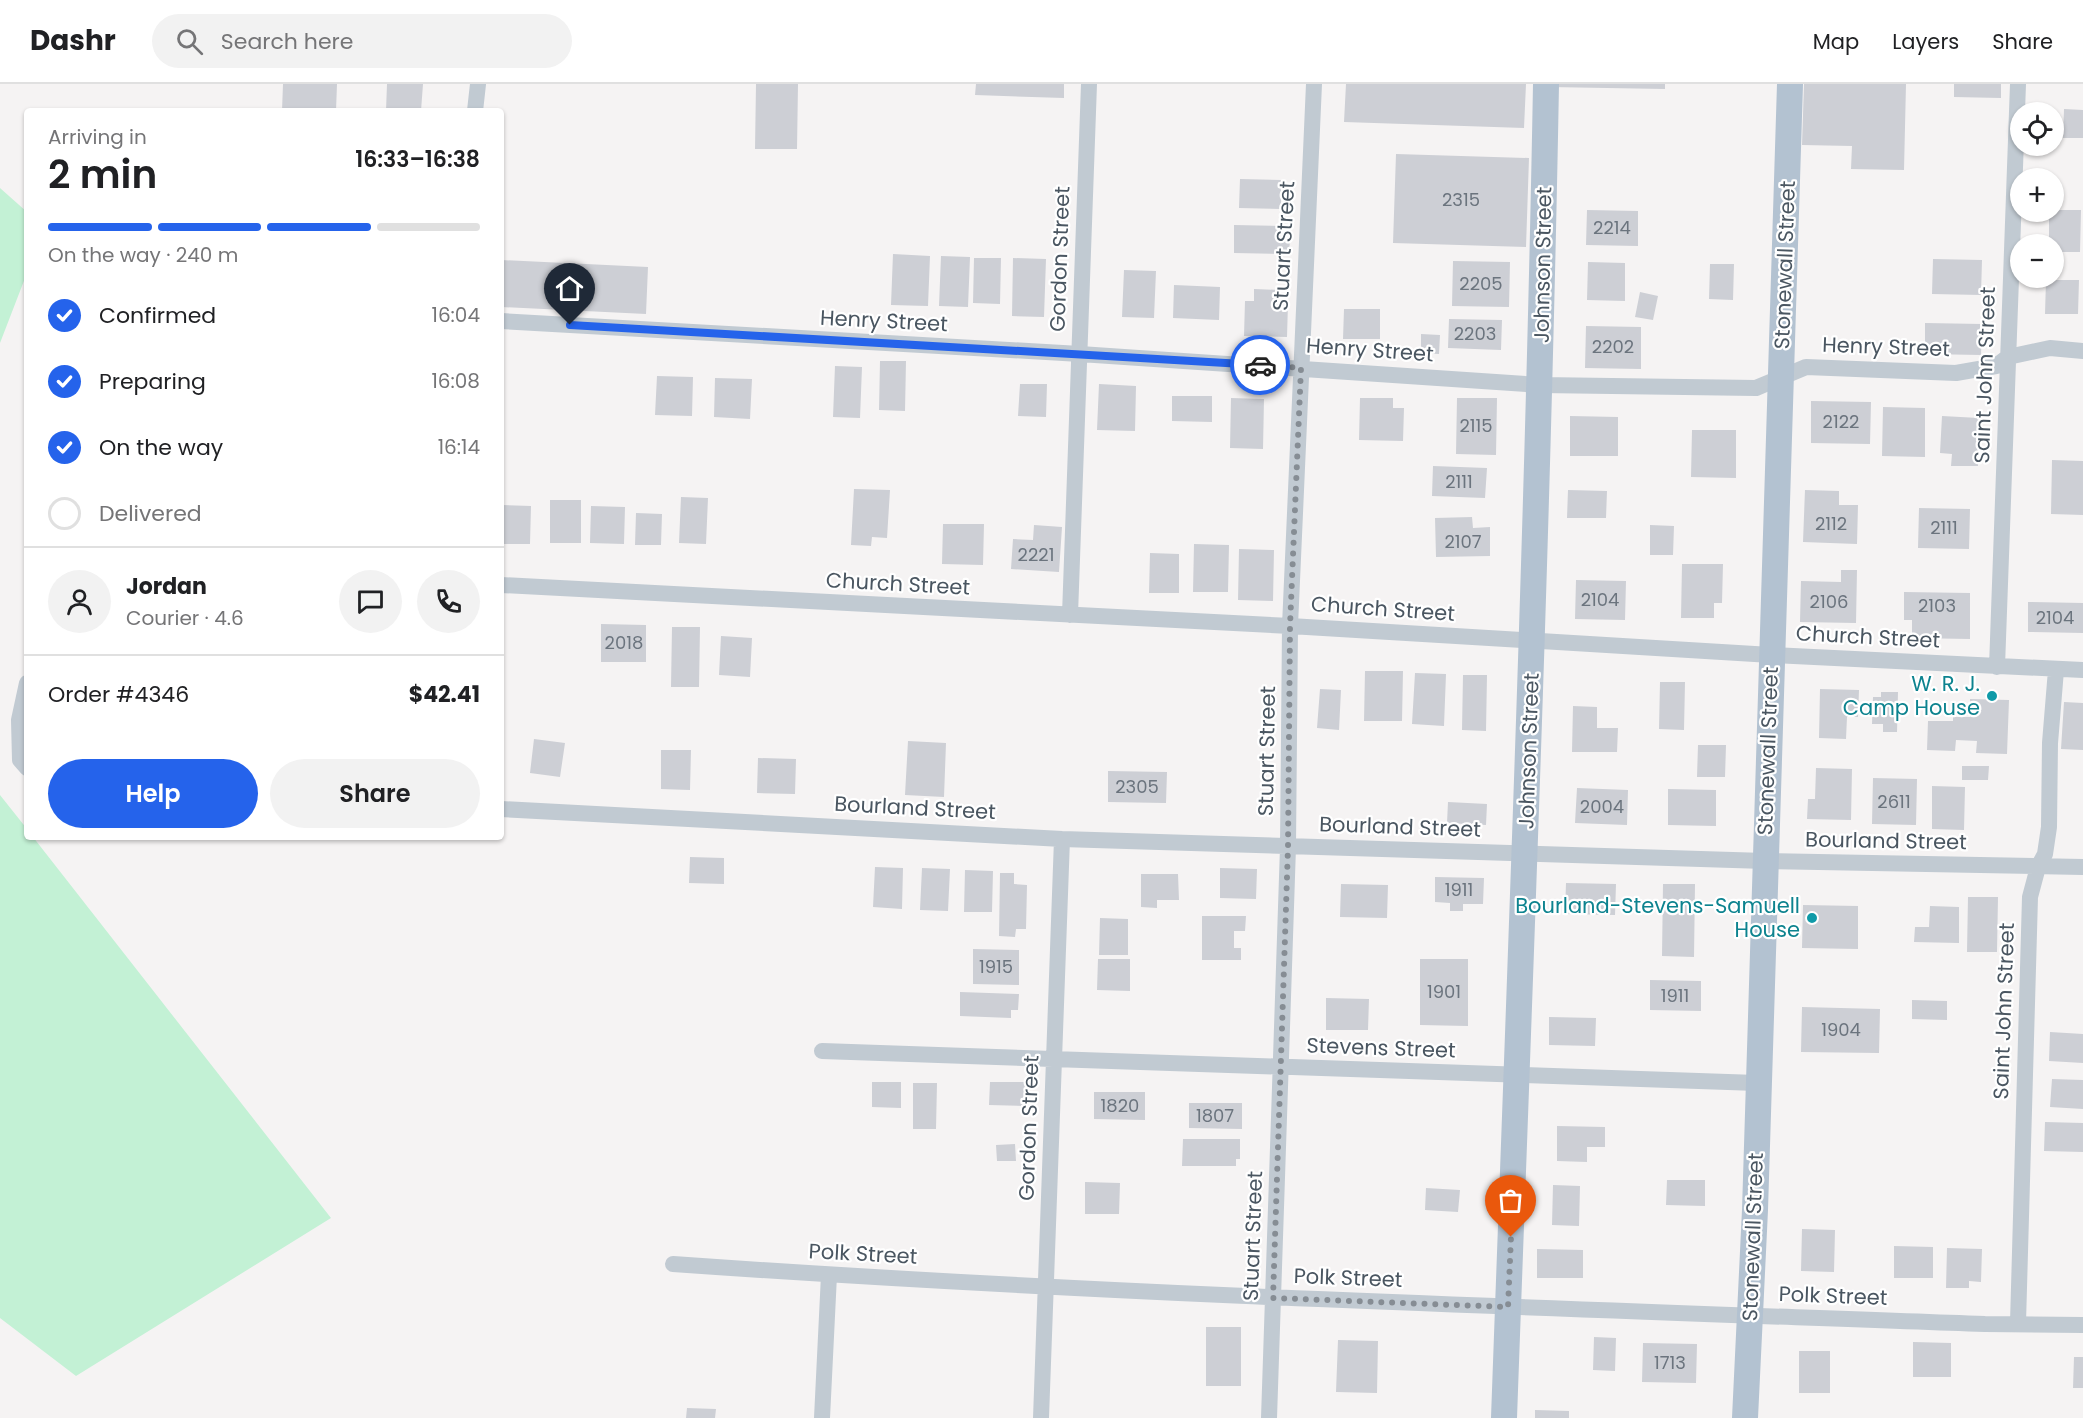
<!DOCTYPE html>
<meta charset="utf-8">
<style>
:root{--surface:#fff;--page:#f2f2f2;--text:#202124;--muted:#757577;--line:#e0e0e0;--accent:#2563eb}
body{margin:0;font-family:Poppins,sans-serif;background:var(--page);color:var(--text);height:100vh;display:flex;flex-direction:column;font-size:22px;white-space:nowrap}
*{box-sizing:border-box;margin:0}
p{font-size:20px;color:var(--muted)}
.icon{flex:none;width:33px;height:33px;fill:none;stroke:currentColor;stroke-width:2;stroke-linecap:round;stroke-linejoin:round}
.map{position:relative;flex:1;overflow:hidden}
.side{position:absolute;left:24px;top:24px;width:480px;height:732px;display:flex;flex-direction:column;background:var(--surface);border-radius:6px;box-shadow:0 2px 4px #0004}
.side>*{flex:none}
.buttons{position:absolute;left:2010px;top:18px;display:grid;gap:12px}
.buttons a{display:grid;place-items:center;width:54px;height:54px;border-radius:50%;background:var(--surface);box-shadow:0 2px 4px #0004;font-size:30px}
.pin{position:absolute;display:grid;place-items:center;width:51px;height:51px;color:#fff;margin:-62px -26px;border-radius:50% 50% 50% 0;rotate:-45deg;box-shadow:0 0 6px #0007}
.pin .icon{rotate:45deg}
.courier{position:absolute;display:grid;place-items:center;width:60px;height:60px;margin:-30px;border:4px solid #2563eb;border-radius:50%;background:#fff;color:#222;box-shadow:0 2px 8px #0007}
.headline em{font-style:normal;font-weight:600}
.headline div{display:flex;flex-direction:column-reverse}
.headline{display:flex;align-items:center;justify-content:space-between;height:102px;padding:0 24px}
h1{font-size:39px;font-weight:600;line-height:45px}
.bar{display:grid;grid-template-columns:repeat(4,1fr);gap:9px 6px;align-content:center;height:72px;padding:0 24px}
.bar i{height:8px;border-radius:4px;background:var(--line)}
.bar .active{background:var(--accent)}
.bar p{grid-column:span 4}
.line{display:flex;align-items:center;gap:15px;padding:0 24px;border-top:2px solid var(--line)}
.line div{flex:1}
.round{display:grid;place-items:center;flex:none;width:63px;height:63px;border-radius:32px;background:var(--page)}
ol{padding:0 24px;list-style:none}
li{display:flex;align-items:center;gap:18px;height:66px}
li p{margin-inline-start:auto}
li .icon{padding:6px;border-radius:50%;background:var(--accent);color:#fff;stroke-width:4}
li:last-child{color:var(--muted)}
li i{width:33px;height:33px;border:3px solid var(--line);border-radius:50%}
.primary-button{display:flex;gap:12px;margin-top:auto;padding:12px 24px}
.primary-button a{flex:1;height:69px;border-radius:36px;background:var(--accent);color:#fff;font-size:24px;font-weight:600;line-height:69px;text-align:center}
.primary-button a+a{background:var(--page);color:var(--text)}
header{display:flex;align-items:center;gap:36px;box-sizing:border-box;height:84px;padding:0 30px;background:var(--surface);border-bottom:2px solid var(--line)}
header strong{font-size:28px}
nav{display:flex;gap:33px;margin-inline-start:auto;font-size:21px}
.search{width:420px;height:54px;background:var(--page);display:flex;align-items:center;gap:15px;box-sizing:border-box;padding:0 21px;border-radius:33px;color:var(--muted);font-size:22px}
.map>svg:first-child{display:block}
.green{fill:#c3f1d5}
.building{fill:#cdcfd5}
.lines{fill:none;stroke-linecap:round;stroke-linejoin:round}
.street{stroke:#c1cad2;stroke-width:16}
.primary{stroke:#b3c2d1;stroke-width:26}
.done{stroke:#868d94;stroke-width:6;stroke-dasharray:0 10.8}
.route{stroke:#2563eb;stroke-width:8}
.culture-dot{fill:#0f9aa8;stroke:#fff;stroke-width:2}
.labels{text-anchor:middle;stroke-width:4.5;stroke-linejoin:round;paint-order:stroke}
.number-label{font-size:18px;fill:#6b747e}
.street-label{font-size:21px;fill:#4a5661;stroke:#fff}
.culture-label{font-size:21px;fill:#0d838f;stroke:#fff;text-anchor:end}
</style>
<header>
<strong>Dashr</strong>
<div class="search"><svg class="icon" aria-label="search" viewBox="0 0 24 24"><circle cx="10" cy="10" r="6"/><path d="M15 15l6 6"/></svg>Search here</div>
<nav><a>Map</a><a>Layers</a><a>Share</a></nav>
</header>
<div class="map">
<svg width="2083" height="1334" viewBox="0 0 2083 1334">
<rect width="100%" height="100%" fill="#f5f3f3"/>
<path class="green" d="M0 104 27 128V189L0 259Z
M0 711 27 745V753H33L331 1134 76 1292 0 1234Z"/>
<path class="building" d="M283 0H337L336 27H282Z
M387 0H423L421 27H386Z
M756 0H798L797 65H755Z
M976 0H1064V14L975 11Z
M1346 0H1526L1524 44 1344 38Z
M1549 0H1665V5L1549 3Z
M1804 0H1906L1904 86 1851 85 1852 62 1802 61Z
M1954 0H2001V14L1954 13Z
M2064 25 2083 26V54H2063Z
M1396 70 1529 74 1526 163 1393 159Z
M1240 95 1281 96V125L1239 124Z
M1587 126 1638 127V162L1586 161Z
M2054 126H2081L2080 168H2054V160H2049V128H2054Z
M1234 141 1281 142V155H1290L1289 170 1234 169Z
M893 170 930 172 928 222 891 221Z
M941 172 970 173 968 223 939 222Z
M974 174H1001L1000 220 973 219Z
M1013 174 1046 175 1044 233 1012 232Z
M1933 175 1982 176 1981 211 1932 210Z
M501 176 648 183 646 230 501 223Z
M1453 177 1510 178 1509 223 1452 222Z
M1588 178 1625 179V217L1587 216Z
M1710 180H1734L1733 216 1709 215Z
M1124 186 1156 187 1154 234 1122 233Z
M2046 196H2079L2078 230H2045Z
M1174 201 1220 203 1219 236 1173 234Z
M1254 205 1280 206V219H1288L1287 253 1244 252 1245 217H1254Z
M1640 208 1658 212 1653 236 1635 233Z
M1344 225H1380V255H1343Z
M1449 235 1502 236 1501 266 1448 264Z
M1925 239 1982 240 1981 271 1925 270Z
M1586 242 1641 243V285L1585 284Z
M1421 250 1440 251 1439 270 1421 269Z
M880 277H906L905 327 879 326Z
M835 282 862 283 860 334 833 333Z
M657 292 693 293 692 332 655 331Z
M715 294 752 295 750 335 714 333Z
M1020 300H1047L1046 333 1018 332Z
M1099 300 1136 302 1135 347 1097 346Z
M1172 312H1212V338L1172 337Z
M1231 314 1264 315 1263 365 1230 364Z
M1360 314H1393V324H1404L1403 357 1359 356Z
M1457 314H1497L1496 371 1456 370Z
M1811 317 1871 318 1870 360 1811 359Z
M1883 323 1925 324V373L1882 372Z
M1570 332 1618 333V372H1570Z
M1942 332 1979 334 1978 382H1951L1952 370 1940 369Z
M1692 346H1736V394L1691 393Z
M2052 376 2083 377V431L2051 430Z
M1433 382 1487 384 1485 414 1432 412Z
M854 405 890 406 887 454 872 453 871 462 851 461Z
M1568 406 1607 407 1606 434H1567Z
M1805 406 1839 407V421H1858L1857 460 1803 458Z
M681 413 708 414 706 460 679 459Z
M550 416H581V459H550Z
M502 421 531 422 530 460H501Z
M591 422 625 423 624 460 590 459Z
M1919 424 1970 425 1969 465 1918 464Z
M636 429 662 430 661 461H635Z
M1472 433 1473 444 1490 443V472L1436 473 1435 434Z
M943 440H984L983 481 942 480Z
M1034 441 1062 443 1059 488 1011 485 1013 455 1033 456Z
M1650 441 1674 442 1673 471H1650Z
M1194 460 1229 461 1228 508H1193Z
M1239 465 1274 466 1273 517 1238 516Z
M1150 469 1179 470V509H1149Z
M1682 480H1723L1722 519H1714V534H1681Z
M1841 486H1857L1856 539 1800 538 1801 497 1841 498Z
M1576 496 1626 497 1625 536 1575 535Z
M1904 508 1970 509V555L1912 554V536H1904Z
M2028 518 2083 519V549L2028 548Z
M601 540 646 541V578H601Z
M672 543H700L699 603H671Z
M721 552 752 554 750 593 719 591Z
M1365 587H1403L1402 637H1364Z
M1415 589 1446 590 1444 642 1412 640Z
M1463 591H1487L1486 647 1462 646Z
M1660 598H1685L1684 646 1659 645Z
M1320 605 1341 606 1339 646 1317 644Z
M1820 605 1859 606 1858 633H1847L1846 655 1819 654Z
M1881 608H1898L1897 648H1883V640H1872L1873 613H1881Z
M1970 615 2009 616 2007 670 1976 669 1977 657 1956 656 1955 667 1927 666 1928 637H1953V633H1970Z
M2064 618 2083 619V666L2061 665Z
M1573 622 1597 623V644H1618L1617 668H1572Z
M534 655 565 659 560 693 530 689Z
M908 657 946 659 944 713 905 711Z
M1698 661H1726L1725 693H1697Z
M661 666H691L690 706 661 705Z
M758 674 796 675 795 710 757 709Z
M1962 682H1989L1988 696H1962Z
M1816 684 1852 685 1851 736 1807 735 1808 715H1815Z
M1108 687 1167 688 1166 719 1108 718Z
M1873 694 1917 695 1916 741 1872 740Z
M1932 702 1965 703 1964 746 1932 745Z
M1577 704 1628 706 1627 741 1575 739Z
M1668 705 1716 706V742L1668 741Z
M1448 718 1487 720 1486 741 1447 739Z
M690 773 724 774V800L689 799Z
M875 783 903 784 902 825 873 823Z
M922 784 950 785 948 827 920 826Z
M1220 784 1257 785 1256 815 1220 814Z
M965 786 993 787 992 828H964Z
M1000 789H1014V800L1027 801 1026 845H1016L1015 853 999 852Z
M1141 790H1178L1179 816H1157V824L1141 823Z
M1435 793 1484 794 1483 820H1463V827H1450V819L1435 818Z
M1566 799 1616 800 1615 831 1565 830Z
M1341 800 1388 801 1387 834 1340 833Z
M1663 800H1695L1694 873 1662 872Z
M1968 813H1998L1997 868H1967Z
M1803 821 1858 822V865L1802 864Z
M1930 822 1959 823V859L1914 858 1915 843H1929Z
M1202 832H1246L1245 847H1234V864H1241V876H1202Z
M1100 834 1128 835V871H1099Z
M973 865 1019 866V901L973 900Z
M1098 875H1130V907L1097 906Z
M1420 875H1468V942L1420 941Z
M1650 896 1701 897V927L1650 926Z
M960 908 1019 910 1018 926H1011V934L960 932Z
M1326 914 1369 915 1368 946H1326Z
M1912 916 1947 917V936L1912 935Z
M1802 923 1880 925 1879 969 1801 968Z
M1549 933 1596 934 1595 962 1549 961Z
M2050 948 2083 950V979L2049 977Z
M2052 995 2083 996V1025L2050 1023Z
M872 998H901V1024L872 1023Z
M990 998H1030L1029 1022 989 1021Z
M913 999H937L936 1045H913Z
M1094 1008H1145V1036L1094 1035Z
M1189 1019H1242V1045L1189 1044Z
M2045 1038 2083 1039V1068L2044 1067Z
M1557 1042 1605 1043V1063H1587V1078L1557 1077Z
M1183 1055H1240V1075H1236V1082H1182Z
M1015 1060 1016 1077H997L996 1061Z
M1667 1096H1705V1122L1666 1121Z
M1085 1098 1120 1099 1119 1130H1085Z
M1553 1101 1580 1102 1579 1142 1552 1141Z
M1426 1104 1460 1106 1458 1128 1425 1126Z
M1802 1145 1835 1146 1834 1188 1801 1187Z
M1894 1162 1933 1163V1194H1894Z
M1947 1164 1982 1165 1981 1198 1969 1197V1204H1946Z
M1537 1165 1583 1166V1194H1537Z
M1206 1243H1241V1302H1206Z
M1594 1253 1616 1254 1615 1287 1593 1286Z
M1338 1256 1378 1257 1377 1309 1336 1308Z
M1913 1258 1951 1259V1293H1913Z
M1643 1259 1697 1260 1696 1299 1642 1298Z
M1799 1267H1830V1309H1799Z
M2074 1273H2083V1304H2073Z
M687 1324 716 1325 715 1334H686Z
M1535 1326 1569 1327V1334H1535Z"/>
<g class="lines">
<path class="street" d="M475 27 478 0
M501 237 1080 270 1540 301 1756 304 1806 283 1956 289 1996 282 2008 273 2050 264 2083 267
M501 501 1290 542 1771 571 2083 586
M1070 531 1089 0
M1997 583 2018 0
M27 599 19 636 20 676 27 684
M501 725 1062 755 1765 777 2083 783
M822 967 1757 999
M673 1180C1110 1211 1548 1224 1985 1240L2083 1241
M2018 1239 2030 813 2038 783 2045 770 2049 743 2050 659 2056 586
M822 1334 829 1191
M1041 1334 1062 755
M1269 1334 1288 763 1290 542 1314 0"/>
<path class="primary" d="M1504 1334C1520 889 1538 445 1546 0
M1745 1334 1755 1126 1790 0"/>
</g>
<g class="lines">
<path class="done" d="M1260 281 1301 284 1290 542 1288 763 1273 1214 1508 1223 1511 1153"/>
<path class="route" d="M570 241 1260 281"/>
</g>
<g class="culture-dot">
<circle cx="1992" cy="612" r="6"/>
<circle cx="1812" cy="834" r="6"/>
</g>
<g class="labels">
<g class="number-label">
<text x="1461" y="122">2315</text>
<text x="1612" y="150">2214</text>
<text x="1481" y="206">2205</text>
<text x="1475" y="256">2203</text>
<text x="1613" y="269">2202</text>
<text x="1841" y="344">2122</text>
<text x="1476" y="348">2115</text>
<text x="1459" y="404">2111</text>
<text x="1831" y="446">2112</text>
<text x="1944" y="450">2111</text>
<text x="1463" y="464">2107</text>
<text x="1036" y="477">2221</text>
<text x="1600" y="522">2104</text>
<text x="1829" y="524">2106</text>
<text x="1937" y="528">2103</text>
<text x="2055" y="540">2104</text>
<text x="624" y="565">2018</text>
<text x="1137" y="709">2305</text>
<text x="1894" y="724">2611</text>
<text x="1602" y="729">2004</text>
<text x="1459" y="812">1911</text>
<text x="996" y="889">1915</text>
<text x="1444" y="914">1901</text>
<text x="1675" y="918">1911</text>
<text x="1841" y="952">1904</text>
<text x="1120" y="1028">1820</text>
<text x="1215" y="1038">1807</text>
<text x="1670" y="1285">1713</text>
</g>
<g class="street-label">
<text transform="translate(1284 162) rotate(-87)" y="7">Stuart Street</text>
<text transform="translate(1060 175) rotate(-88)" y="7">Gordon Street</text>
<text transform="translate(1543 181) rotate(-89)" y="7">Johnson Street</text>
<text transform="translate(1785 181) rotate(-88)" y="7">Stonewall Street</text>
<text transform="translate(884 237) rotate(3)" y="7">Henry Street</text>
<text transform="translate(1886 263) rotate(2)" y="7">Henry Street</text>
<text transform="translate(1370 266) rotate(4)" y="7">Henry Street</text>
<text transform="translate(1985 291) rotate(-88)" y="7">Saint John Street</text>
<text transform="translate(898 500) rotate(3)" y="7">Church Street</text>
<text transform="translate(1383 525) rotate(4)" y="7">Church Street</text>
<text transform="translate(1868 553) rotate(3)" y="7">Church Street</text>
<text transform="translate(1267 667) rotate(-89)" y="7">Stuart Street</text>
<text transform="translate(1529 667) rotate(-88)" y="7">Johnson Street</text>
<text transform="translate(1768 667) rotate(-88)" y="7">Stonewall Street</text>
<text transform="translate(915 724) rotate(3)" y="7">Bourland Street</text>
<text transform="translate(1400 743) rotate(2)" y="7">Bourland Street</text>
<text transform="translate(1886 757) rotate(1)" y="7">Bourland Street</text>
<text transform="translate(2004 927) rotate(-88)" y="7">Saint John Street</text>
<text transform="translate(1381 964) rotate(2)" y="7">Stevens Street</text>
<text transform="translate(1029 1044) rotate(-88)" y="7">Gordon Street</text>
<text transform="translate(1253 1152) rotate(-88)" y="7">Stuart Street</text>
<text transform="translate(1753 1153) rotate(-88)" y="7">Stonewall Street</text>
<text transform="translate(863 1170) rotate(3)" y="7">Polk Street</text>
<text transform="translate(1348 1194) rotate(2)" y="7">Polk Street</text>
<text transform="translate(1833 1212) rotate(2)" y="7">Polk Street</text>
</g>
<g class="culture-label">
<text x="1980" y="607">W. R. J.<tspan x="1980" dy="24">Camp House</tspan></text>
<text x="1800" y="829">Bourland-Stevens-Samuell<tspan x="1800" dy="24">House</tspan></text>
</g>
</g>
</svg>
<div class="buttons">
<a><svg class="icon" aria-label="locate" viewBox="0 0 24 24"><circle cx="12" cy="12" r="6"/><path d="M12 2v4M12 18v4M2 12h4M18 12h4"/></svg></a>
<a>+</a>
<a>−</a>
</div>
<div class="pin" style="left:1511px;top:1153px;background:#ea580c"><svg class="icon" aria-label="bag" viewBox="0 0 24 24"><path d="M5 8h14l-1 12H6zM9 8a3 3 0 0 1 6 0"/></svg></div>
<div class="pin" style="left:570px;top:241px;background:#1f2937"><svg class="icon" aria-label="home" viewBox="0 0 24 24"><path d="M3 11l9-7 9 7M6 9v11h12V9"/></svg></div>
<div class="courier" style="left:1260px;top:281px"><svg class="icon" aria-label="car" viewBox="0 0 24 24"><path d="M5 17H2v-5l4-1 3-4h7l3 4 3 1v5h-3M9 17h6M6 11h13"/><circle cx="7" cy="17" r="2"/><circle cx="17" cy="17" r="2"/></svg></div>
<section class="side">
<div class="headline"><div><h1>2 min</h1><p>Arriving in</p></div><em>16:33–16:38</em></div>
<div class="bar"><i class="active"></i><i class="active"></i><i class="active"></i><i></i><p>On the way · 240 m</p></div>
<ol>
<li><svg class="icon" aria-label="check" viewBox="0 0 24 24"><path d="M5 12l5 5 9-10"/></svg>Confirmed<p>16:04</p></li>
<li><svg class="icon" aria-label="check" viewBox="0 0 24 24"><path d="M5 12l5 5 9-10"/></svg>Preparing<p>16:08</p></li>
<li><svg class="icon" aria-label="check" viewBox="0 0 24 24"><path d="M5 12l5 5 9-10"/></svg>On the way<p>16:14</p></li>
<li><i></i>Delivered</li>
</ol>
<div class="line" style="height:108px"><a class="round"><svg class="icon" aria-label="person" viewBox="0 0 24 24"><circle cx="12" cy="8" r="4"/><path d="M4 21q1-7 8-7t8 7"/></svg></a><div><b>Jordan</b><p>Courier · 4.6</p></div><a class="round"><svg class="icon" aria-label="chat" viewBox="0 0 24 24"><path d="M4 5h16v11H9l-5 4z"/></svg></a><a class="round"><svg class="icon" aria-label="phone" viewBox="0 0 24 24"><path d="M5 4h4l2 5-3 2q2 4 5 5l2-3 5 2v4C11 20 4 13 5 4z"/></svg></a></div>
<div class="line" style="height:78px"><div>Order #4346</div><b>$42.41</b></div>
<div class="primary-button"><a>Help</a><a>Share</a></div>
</section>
</div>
